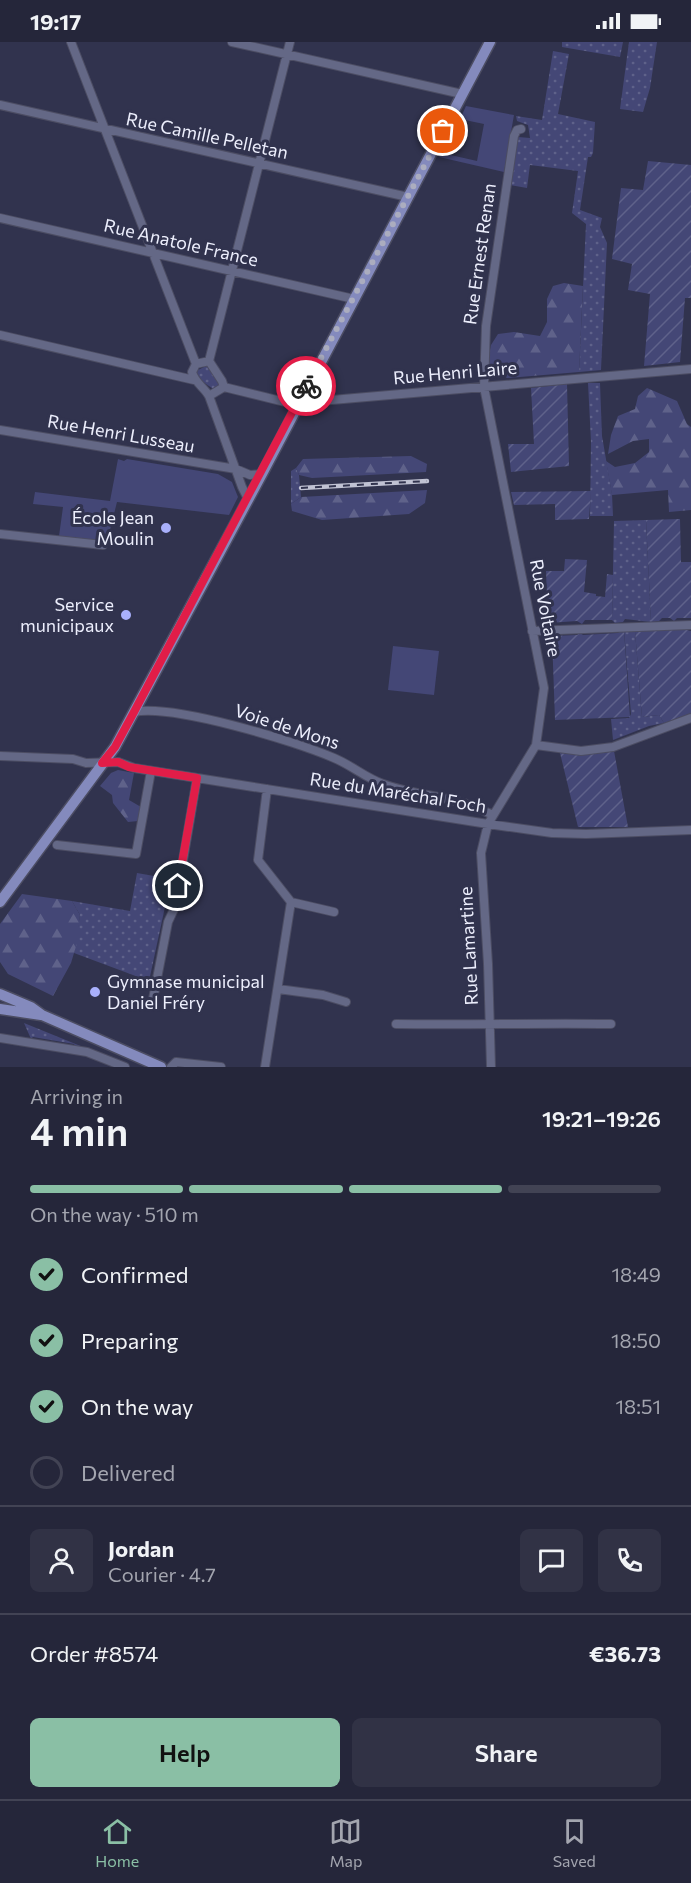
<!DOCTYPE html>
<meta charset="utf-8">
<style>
:root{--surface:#25263a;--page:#313245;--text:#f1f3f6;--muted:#a3a5af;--line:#424354;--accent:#8abfa5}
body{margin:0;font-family:Commissioner,sans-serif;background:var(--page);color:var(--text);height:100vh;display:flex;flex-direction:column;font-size:22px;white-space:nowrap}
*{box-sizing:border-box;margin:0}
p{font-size:20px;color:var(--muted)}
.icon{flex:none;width:33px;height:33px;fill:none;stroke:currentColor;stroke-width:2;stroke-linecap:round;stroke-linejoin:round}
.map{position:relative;height:1025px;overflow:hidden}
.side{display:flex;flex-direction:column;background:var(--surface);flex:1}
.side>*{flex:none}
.pin{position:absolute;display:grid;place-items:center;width:51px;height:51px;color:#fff;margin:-26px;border:3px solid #fff;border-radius:50%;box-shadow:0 2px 6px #0007}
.courier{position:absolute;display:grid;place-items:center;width:60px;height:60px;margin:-30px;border:4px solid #e11d48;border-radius:50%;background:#fff;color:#222;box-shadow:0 2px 8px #0007}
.head em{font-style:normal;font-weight:600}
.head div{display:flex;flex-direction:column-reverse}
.head{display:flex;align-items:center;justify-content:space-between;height:102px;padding:0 30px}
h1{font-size:39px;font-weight:600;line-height:45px}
.bar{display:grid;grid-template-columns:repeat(4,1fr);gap:9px 6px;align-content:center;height:72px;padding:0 30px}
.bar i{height:8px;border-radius:4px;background:var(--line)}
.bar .selected{background:var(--accent)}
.bar p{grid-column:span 4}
.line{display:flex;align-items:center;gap:15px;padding:0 30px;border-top:2px solid var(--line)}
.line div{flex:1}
.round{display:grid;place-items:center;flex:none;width:63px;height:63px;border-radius:9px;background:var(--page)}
ol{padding:0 30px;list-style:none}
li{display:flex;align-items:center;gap:18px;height:66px}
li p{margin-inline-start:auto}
li .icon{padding:6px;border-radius:50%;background:var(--accent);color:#111;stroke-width:4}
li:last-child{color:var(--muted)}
li i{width:33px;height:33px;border:3px solid var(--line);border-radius:50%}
.button{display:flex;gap:12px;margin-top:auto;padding:12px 30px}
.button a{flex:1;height:69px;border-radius:9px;background:var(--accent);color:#111;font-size:24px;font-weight:600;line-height:69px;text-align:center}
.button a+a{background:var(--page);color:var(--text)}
.status{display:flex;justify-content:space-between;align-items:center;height:42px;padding:0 30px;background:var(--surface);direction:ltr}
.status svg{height:16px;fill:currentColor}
.tab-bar{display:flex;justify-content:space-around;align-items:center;height:84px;border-top:2px solid var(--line);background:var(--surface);font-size:16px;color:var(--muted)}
.tab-bar a{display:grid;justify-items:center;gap:3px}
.tab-bar .selected{color:var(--accent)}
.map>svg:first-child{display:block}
.grass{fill:url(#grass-dots)}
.forest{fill:url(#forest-firs)}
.park{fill:#444776}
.garden{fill:url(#garden-furrows)}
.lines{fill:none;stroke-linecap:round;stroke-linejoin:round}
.minor-casing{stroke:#4c4d63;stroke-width:10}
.major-casing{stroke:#4c4d63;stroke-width:13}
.minor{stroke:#646886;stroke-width:8}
.major{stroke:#848abd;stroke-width:10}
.rail-casing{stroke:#c0c2d3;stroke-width:4.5}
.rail{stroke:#31334e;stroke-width:2;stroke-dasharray:7;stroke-linecap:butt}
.done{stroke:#abadbf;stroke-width:6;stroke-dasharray:0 10.8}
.route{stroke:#e11d48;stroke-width:8}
.poi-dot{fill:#a9b0fc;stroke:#31334e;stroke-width:2}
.labels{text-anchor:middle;stroke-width:6;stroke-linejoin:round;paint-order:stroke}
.street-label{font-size:18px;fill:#eceefc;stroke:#31334e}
.poi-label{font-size:18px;fill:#eceefc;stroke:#31334e;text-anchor:end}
</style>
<div class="status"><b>19:17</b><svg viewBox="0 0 49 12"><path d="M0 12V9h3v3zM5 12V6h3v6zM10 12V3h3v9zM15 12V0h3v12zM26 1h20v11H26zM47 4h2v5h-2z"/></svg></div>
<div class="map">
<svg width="691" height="1025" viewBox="0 0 691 1025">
<defs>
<pattern id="grass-dots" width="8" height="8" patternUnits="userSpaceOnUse" patternTransform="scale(1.5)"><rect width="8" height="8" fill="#444776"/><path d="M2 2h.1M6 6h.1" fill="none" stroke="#5f628a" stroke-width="1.8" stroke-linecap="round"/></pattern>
<pattern id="forest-firs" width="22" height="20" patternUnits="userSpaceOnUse" patternTransform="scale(1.5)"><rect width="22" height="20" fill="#444776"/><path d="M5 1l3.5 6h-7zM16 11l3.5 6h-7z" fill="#5f628a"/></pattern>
<pattern id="garden-furrows" width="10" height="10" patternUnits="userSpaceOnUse" patternTransform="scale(1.5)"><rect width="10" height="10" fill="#444776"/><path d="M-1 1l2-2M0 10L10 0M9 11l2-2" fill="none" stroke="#5f628a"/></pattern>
</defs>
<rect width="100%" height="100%" fill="#31334e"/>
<path class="grass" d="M562 0H623L620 15 562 5Z
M629 0H657L650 46 643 70 620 67Z
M553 9 569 12 558 72 595 80 593 111 591 115H588L580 168 602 176 600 185 607 201 601 328 579 330 586 182 572 171 578 129 530 123 527 146 510 143 518 95 530 96 528 83 517 79 516 74 542 78Z
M206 324 210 325 220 342 215 348 197 336 196 329Z
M588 341H600L602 394 612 452 613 474H590L591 400Z
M296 426 299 433 301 455 291 462V429Z
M646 478 651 580 625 577 623 580 615 581 612 578 614 479Z
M624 588 635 589 642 675 659 673 664 681 649 684 613 698 611 677 629 676 631 672Z
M137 831 171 837 149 939 74 911 80 873 72 859 130 869Z
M24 981 83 1005 75 1004 74 1002 33 995 31 997Z"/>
<path class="forest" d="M564 241 583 244 579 330 507 336 487 323 491 303 498 292 514 290 540 294 547 280V257L553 244Z
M647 346 677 359 687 382 691 385V468L669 470 668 448 612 453 606 419 615 425 635 421 649 410V397L633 399 608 412 611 393 618 374 635 367 638 354Z
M411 414 427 422 426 430 312 436 299 433 296 426 303 417Z
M427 448 425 461 409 472 322 478 292 469 291 462 301 455Z
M118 728 134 731 129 758 141 765 138 779 128 780 113 761 112 753 100 744 111 731Z
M22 852 72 859 80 873 77 901 71 921 53 954 8 932 0 920V882Z"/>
<path class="park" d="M466 64 514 73 504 130 439 115 442 111 477 119 484 82 460 77Z
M118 417 124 419 127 417 218 432 232 440 238 455 229 473 117 460 107 500 59 494 63 465 33 462 35 450 110 459Z
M393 604 439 609 434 653 388 648Z"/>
<path class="garden" d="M648 119 691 123V256H685L680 320 644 324 650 252 628 248 632 222 612 217 621 146 643 148Z
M567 342 569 424 511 430 508 402H534L531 346Z
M591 449 589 477 555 478V462L514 463 511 450Z
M680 477 681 520H691V576H677L674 579 670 576H662L659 579 651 580 646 478Z
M565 517 587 518 584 550 596 552V554L605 555 607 532 613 533 612 578H585L582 582 577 579 548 581 546 529H564Z
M683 587 691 589V671L664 681 659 673 642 675 635 589Z
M622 588H624L630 675 555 678 552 594 577 593 580 591 583 593 618 591Z
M614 709 628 785H578L560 711 582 712Z"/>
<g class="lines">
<defs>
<path id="minor" d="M71 0 196 322
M232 0 462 52
M0 63 408 155
M0 176 354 257
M0 293 194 338
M209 319 290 0
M209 319 222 339 224 345 209 354C204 345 195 341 192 330L196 322Z
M224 345 289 361 310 357 320 359 691 327
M209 354 242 445 248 457
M0 388 236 427 250 433 262 432
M0 492 103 503
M532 589 691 583
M134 670C173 662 295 699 334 716 351 723 366 736 383 742 409 752 437 753 464 761 474 764 484 769 493 773
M536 703 581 709 613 705 691 676
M0 714 73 717 86 721 118 720 134 726 197 736 488 782 552 791 586 792 691 788
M57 803 136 812 151 729
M291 860 334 870
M278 947 323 953 346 960
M153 957 168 880 175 865 197 736
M396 982C468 983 539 981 611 982
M0 996 87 1010 125 1025
M171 1025 176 1020 221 1025
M265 1025 291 860 258 818 267 747
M491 1025 488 922 481 811 488 782 536 703 544 646 484 345 486 284 514 94 517 88 521 87"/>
<path id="major" d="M0 860 115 705 262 432 490 0
M0 952 31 965 42 973 161 1025
M0 967 41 973"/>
</defs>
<use href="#minor" class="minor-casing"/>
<use href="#major" class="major-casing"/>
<use href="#minor" class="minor"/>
<use href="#major" class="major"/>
<defs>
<path id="rail" d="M301 446 427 439"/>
</defs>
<use href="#rail" class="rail-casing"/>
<use href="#rail" class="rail"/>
</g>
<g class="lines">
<path class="done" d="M306 344 443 89"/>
<path class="route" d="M178 844 197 736 129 725 118 720 102 721 115 705 134 670 306 344"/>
</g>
<g class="poi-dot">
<circle cx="166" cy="486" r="6"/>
<circle cx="126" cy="573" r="6"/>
<circle cx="95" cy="950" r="6"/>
</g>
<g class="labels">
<g class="street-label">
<text transform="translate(207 94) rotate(12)" y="6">Rue Camille Pelletan</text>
<text transform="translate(181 201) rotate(13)" y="6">Rue Anatole France</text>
<text transform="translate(480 212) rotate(-82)" y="6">Rue Ernest Renan</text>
<text transform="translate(455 331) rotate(-5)" y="6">Rue Henri Laire</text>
<text transform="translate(121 392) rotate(10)" y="6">Rue Henri Lusseau</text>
<text transform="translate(545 566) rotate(79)" y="6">Rue Voltaire</text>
<text transform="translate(287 685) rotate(18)" y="6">Voie de Mons</text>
<text transform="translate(398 751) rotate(9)" y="6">Rue du Maréchal Foch</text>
<text transform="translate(469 904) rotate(-93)" y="6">Rue Lamartine</text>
</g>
<g class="poi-label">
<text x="154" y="482">École Jean<tspan x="154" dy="21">Moulin</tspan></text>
<text x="114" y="569">Service<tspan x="114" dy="21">municipaux</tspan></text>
<text x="107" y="946" text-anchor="start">Gymnase municipal<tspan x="107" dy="21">Daniel Fréry</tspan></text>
</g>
</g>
</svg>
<div class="pin" style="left:443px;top:89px;background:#ea580c"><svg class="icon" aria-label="bag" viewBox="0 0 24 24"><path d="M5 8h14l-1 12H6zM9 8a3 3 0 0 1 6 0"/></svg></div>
<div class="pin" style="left:178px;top:844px;background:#1f2937"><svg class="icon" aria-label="home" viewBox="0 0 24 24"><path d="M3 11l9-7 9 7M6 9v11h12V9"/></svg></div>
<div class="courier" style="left:306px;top:344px"><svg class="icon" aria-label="bike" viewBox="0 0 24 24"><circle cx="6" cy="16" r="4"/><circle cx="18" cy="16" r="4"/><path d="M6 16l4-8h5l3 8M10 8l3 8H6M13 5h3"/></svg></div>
</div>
<section class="side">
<div class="head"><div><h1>4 min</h1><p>Arriving in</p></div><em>19:21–19:26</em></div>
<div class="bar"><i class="selected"></i><i class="selected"></i><i class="selected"></i><i></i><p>On the way · 510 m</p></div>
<ol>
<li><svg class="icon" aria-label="check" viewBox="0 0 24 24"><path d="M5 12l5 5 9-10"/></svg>Confirmed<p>18:49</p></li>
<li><svg class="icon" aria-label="check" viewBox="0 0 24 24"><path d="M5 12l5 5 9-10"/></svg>Preparing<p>18:50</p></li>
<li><svg class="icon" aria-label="check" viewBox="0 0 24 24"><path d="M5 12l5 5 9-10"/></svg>On the way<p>18:51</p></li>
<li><i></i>Delivered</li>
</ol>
<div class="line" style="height:108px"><a class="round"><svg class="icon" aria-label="person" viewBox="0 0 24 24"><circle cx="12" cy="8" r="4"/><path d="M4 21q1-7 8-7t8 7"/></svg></a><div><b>Jordan</b><p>Courier · 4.7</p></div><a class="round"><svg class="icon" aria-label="chat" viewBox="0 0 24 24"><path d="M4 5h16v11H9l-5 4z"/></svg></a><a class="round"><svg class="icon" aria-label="phone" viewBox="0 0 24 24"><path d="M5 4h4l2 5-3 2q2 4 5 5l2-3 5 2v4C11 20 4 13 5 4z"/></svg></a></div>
<div class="line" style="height:78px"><div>Order #8574</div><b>€36.73</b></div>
<div class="button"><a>Help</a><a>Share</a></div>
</section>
<nav class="tab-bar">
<a class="selected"><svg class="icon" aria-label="home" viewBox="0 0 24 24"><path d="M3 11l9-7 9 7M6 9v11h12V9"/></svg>Home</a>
<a><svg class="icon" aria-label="map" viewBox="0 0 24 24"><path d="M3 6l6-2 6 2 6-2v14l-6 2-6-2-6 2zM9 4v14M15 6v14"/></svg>Map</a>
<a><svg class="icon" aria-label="saved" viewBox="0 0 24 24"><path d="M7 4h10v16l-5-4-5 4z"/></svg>Saved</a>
</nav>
